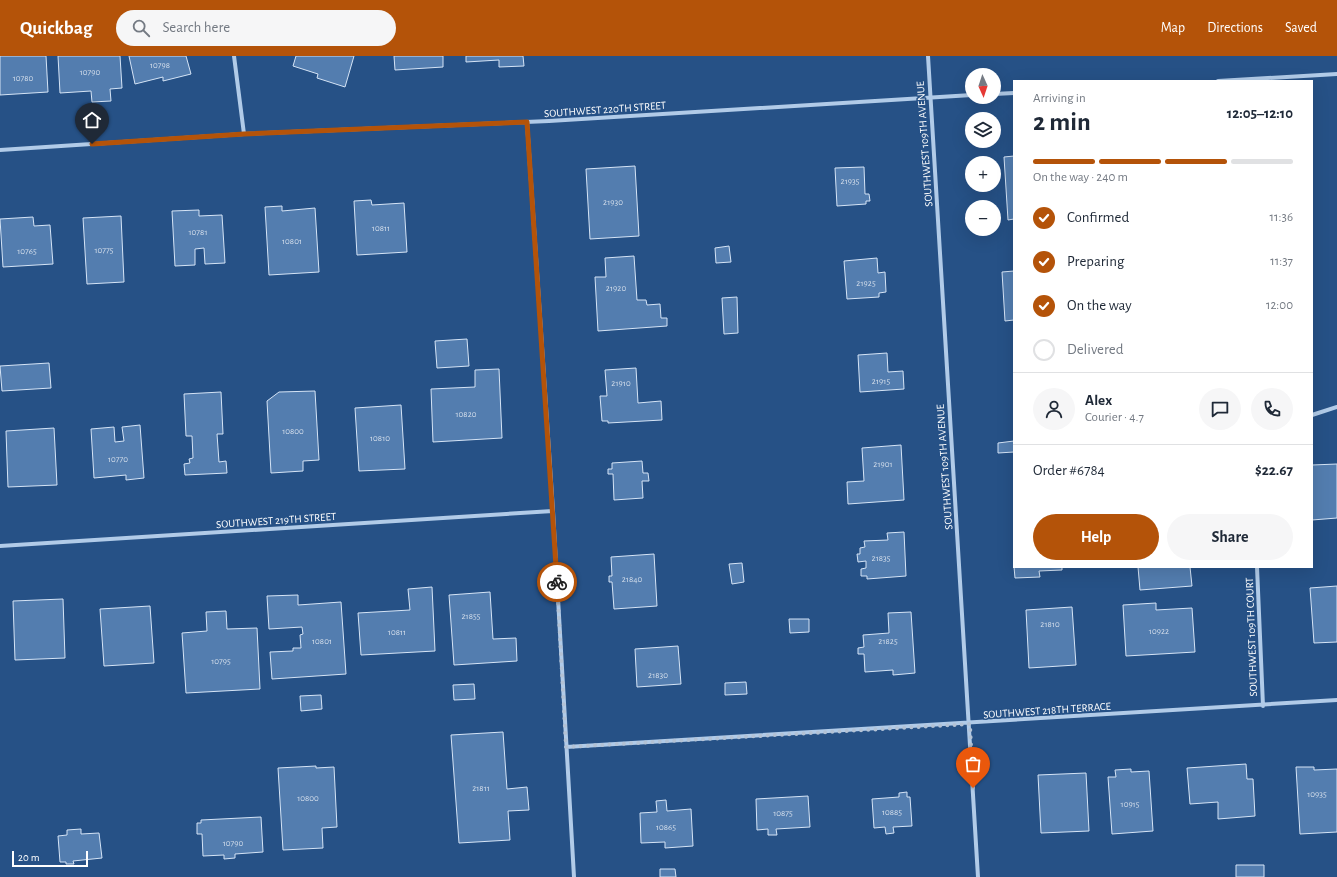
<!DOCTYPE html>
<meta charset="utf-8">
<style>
:root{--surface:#fff;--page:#f6f6f7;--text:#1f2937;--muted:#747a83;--line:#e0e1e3;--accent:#b45309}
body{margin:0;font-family:"Alegreya Sans",sans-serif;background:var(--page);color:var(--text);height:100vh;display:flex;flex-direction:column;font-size:15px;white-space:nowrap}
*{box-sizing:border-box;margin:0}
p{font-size:13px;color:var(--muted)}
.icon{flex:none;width:22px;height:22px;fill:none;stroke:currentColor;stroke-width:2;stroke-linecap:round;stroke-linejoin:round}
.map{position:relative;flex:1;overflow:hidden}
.panel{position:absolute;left:1013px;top:24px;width:300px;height:488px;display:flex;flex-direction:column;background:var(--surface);border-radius:0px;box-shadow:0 4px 16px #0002}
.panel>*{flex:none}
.needle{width:26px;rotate:177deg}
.tools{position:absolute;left:965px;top:12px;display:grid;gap:8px}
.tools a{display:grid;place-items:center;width:36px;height:36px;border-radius:50%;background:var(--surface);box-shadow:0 4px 16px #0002;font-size:20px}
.scale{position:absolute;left:12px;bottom:10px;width:76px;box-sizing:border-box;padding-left:4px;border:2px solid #fff;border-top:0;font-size:11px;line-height:14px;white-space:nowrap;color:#fff;-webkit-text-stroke:3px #265186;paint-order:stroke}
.pin{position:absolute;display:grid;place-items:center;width:34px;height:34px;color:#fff;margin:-41px -17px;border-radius:50% 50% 50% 0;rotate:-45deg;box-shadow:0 0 4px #0007}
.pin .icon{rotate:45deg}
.courier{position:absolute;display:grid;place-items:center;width:40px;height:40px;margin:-20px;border:3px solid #b45309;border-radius:50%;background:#fff;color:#222;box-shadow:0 1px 5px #0007}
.summary em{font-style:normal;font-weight:700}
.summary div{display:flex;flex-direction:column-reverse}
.summary{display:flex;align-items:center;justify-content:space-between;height:68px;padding:0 20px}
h1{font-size:26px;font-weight:700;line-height:30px}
.bar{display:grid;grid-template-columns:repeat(4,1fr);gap:6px 4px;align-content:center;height:48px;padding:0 20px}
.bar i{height:5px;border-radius:3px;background:var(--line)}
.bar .active{background:var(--accent)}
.bar p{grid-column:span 4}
.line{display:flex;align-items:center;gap:10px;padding:0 20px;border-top:1px solid var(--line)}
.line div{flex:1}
.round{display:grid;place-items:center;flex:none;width:42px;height:42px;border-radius:21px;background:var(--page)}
ol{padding:0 20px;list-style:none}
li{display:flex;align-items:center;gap:12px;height:44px}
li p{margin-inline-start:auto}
li .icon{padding:4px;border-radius:50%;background:var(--accent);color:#fff;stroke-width:4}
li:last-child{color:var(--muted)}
li i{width:22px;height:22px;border:2px solid var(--line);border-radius:50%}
.primary-button{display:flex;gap:8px;margin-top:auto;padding:8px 20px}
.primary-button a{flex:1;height:46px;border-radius:24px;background:var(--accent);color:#fff;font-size:16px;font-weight:700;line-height:46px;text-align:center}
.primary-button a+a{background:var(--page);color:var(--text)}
header{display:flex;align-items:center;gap:24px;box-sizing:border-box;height:56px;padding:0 20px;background:var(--accent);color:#fff}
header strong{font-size:19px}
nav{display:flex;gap:22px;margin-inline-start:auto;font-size:14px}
.search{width:280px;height:36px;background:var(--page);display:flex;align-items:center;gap:10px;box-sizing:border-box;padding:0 14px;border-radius:22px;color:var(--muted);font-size:15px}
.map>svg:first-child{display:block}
.building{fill:#537daf;stroke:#d5e4f6}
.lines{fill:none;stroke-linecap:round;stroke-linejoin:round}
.minor{stroke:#b1cbe8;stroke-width:4}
.done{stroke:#b3c2d5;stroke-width:4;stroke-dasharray:0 7.2}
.route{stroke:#b45309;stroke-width:5}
.labels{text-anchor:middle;stroke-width:3;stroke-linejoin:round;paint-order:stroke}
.number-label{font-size:9px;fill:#d4deeb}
.street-label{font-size:11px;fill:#fff;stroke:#265186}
</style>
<header>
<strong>Quickbag</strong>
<div class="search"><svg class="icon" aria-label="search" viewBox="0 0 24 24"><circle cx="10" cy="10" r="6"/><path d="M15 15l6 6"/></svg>Search here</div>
<nav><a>Map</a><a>Directions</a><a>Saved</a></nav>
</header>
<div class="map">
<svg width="1337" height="821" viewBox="0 0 1337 821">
<rect width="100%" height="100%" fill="#265186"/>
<path class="building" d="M0 0H46L48 36 0 39Z
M58 0H120L122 32 110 33 111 45 92 46 91 35 60 37Z
M129 0H186L191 18 163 25V21L135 28Z
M296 0H354L345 31 317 22 318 18 293 10Z
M394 0H443V11L395 14Z
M466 0H523L524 10 499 11V4L466 6Z
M1014 100V163L1008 164 1004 101Z
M635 110 639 180 590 183 586 113Z
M864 111 865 138H869L870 145H866V148L837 150 835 112Z
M371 144 372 149 404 147 407 196 357 199 354 145Z
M282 150V155L315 152 319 216 269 219 265 151Z
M199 154V160L222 159 225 207 205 208 204 192 195 193V209L175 210 172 155Z
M121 160 124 226 87 228 83 162Z
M33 161 34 170 50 169 53 208 3 211 0 163Z
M729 190 731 206 716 207 715 192Z
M634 200 637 244H646L647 249 660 248 661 262H667V270L598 275 595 221H606L605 202Z
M877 202 878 217 885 216 886 236 879 237V241L847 243 844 205Z
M1014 215V264L1005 265 1002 216Z
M737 241 738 277 724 278 722 242Z
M467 283 469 310 437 312 435 285Z
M887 297 888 316 903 315 904 333 860 336 858 299Z
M49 307 51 332 2 335 0 310Z
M636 312 638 347 661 345 662 364 608 367V365H602L600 340H607L605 314Z
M499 313 502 382 433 386 431 333 475 331V314Z
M315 335 319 404 303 405V415L271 417 267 345 279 336Z
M221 336 223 378H217L219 406 226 405 227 417 185 419 184 408 190 407 189 403 193 402 192 380H186L184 338Z
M401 349 405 413 359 415 355 352Z
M140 369 144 422 126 424V419L94 422 91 373 114 371 115 386 124 385 122 371Z
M54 372 57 429 8 431 6 375Z
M1014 385V396L998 397V387Z
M901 389 904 444 848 448 847 426 864 425 862 392Z
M642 405 643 417H648L649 425H642L643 442 614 444 613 418H608V413H612V407Z
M1337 408V462L1312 464V409Z
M904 476 906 520 867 523V520H861V513L866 512V505L858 506 857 498H860V492L865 491 864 485 888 484 887 477Z
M654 498 657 550 614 553 612 526H609V520H612L611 501Z
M742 507 744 526 732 528 729 508Z
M1014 511H1062V514L1039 515 1040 521 1015 522Z
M1138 511H1190L1192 530 1140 534Z
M1337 530V586L1314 587 1310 532Z
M432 531 435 595 361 599 358 557 410 554 408 533Z
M490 536 493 583 516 582 517 605 454 609 449 539Z
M298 539V549L341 546 346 618 272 623 270 596 293 595V592H301L300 579 303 578 302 571 269 573 267 540Z
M63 543 65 602 15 604 13 545Z
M1156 547V554L1192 552 1195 596 1126 600 1123 549Z
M150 550 154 607 104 610 100 553Z
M1072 551 1076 609 1029 612 1026 554Z
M226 555 227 573 257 572 260 633 186 637 182 577 207 575 206 556Z
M911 556 915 617 893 619V614L865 616 864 598H858V592L864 591 863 579 889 577 888 557Z
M789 563H809V576L790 577Z
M678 590 681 628 637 631 635 593Z
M746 626 747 638 725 639V627Z
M474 628 475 643 454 644 453 629Z
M321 639 322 653 301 655 300 640Z
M503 676 507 733 527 731 529 754 508 755 510 784 459 787 451 679Z
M1246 708 1247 723H1253L1255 760 1218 763V746L1190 748 1187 712Z
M316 710V712L334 711 337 771 322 772 323 792 283 794 278 712Z
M1296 711H1314V714L1337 713V776L1300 778Z
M1131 713V716L1149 715 1153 775 1112 778 1108 721H1116L1115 714Z
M1086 717 1089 775 1041 777 1038 719Z
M907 736V741H910L912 770 893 771 894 777 886 778 885 771 874 772 872 743 899 741V737Z
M808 740 810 771 776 773 777 779H768V773L757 774 756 743Z
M666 744 667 755 691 753 693 790 665 792V786L641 787 640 757 657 756 656 745Z
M261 761 263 796 235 798V802L224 803V799L203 800 202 778H197V767H201V764Z
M81 773V778L99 777 102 802 73 805 74 808H66V806H60L58 780 67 779V774Z
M1236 809H1264V821H1236Z
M660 813H675L676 821H660Z"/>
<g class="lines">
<path class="minor" d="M234 0 244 78
M928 0 978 821
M1218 25 1337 18
M994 38 1014 37
M527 66 553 455 574 821
M0 94 244 78 549 65 972 39
M1312 359 1337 351
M0 490 553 455
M1257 511 1263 650
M566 691 1337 644"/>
</g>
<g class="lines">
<path class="done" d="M557 526 566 691 970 668 973 732"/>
<path class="route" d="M92 88 244 78 527 66 557 526"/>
</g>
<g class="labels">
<g class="number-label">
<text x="160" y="12">10798</text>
<text x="90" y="19">10790</text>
<text x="23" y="25">10780</text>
<text x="850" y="128">21935</text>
<text x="613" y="149">21930</text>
<text x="381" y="175">10811</text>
<text x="198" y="179">10781</text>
<text x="292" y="188">10801</text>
<text x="104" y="197">10775</text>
<text x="27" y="198">10765</text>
<text x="866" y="230">21925</text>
<text x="616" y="235">21920</text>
<text x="881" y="328">21915</text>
<text x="621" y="330">21910</text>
<text x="466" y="361">10820</text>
<text x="293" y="378">10800</text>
<text x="380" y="385">10810</text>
<text x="118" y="406">10770</text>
<text x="883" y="411">21901</text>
<text x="881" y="505">21835</text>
<text x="632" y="526">21840</text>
<text x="471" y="563">21855</text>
<text x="1050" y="571">21810</text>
<text x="1159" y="578">10922</text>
<text x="397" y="579">10811</text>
<text x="322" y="588">10801</text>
<text x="888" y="588">21825</text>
<text x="221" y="608">10795</text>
<text x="658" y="622">21830</text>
<text x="481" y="735">21811</text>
<text x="1317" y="741">10935</text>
<text x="308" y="745">10800</text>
<text x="1130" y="751">10915</text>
<text x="892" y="759">10885</text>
<text x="783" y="760">10875</text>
<text x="666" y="774">10865</text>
<text x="233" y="790">10790</text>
</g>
<g class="street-label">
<text transform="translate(605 53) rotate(-4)" y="4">SOUTHWEST 220TH STREET</text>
<text transform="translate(924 88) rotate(-94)" y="4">SOUTHWEST 109TH AVENUE</text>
<text transform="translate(944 411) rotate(-94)" y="4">SOUTHWEST 109TH AVENUE</text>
<text transform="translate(276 464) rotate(-4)" y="4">SOUTHWEST 219TH STREET</text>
<text transform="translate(1251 581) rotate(-92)" y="4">SOUTHWEST 109TH COURT</text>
<text transform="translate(1047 654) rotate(-4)" y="4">SOUTHWEST 218TH TERRACE</text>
</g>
</g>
</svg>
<div class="tools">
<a><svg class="needle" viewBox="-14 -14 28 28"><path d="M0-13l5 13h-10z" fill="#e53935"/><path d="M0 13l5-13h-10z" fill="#747a83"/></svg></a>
<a><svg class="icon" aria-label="layers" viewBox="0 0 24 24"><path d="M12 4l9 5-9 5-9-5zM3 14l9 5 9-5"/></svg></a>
<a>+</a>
<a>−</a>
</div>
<div class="scale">20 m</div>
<div class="pin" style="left:973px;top:732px;background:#ea580c"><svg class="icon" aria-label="bag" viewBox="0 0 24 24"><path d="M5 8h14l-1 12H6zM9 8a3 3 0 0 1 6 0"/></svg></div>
<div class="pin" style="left:92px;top:88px;background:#1f2937"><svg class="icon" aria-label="home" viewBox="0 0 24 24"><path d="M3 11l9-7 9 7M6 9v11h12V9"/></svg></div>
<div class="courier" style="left:557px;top:526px"><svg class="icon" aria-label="bike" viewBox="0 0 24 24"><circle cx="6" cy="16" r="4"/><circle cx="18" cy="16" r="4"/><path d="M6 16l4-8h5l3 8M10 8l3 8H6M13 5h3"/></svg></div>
<section class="panel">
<div class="summary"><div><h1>2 min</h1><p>Arriving in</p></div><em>12:05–12:10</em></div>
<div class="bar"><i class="active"></i><i class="active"></i><i class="active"></i><i></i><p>On the way · 240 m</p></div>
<ol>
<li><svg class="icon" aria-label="check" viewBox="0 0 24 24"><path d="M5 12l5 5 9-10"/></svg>Confirmed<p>11:36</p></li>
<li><svg class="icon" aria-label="check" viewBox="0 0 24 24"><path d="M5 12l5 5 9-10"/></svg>Preparing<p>11:37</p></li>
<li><svg class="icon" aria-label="check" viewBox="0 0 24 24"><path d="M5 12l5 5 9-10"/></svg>On the way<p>12:00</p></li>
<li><i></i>Delivered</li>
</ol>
<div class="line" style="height:72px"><a class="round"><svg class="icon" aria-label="person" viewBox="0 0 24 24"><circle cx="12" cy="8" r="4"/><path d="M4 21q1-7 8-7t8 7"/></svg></a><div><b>Alex</b><p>Courier · 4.7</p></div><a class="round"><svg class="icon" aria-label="chat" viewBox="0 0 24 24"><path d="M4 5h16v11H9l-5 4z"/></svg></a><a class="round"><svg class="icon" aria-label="phone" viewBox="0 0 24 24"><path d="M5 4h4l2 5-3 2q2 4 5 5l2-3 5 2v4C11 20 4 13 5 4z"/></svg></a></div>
<div class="line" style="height:52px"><div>Order #6784</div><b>$22.67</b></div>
<div class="primary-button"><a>Help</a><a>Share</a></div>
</section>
</div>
